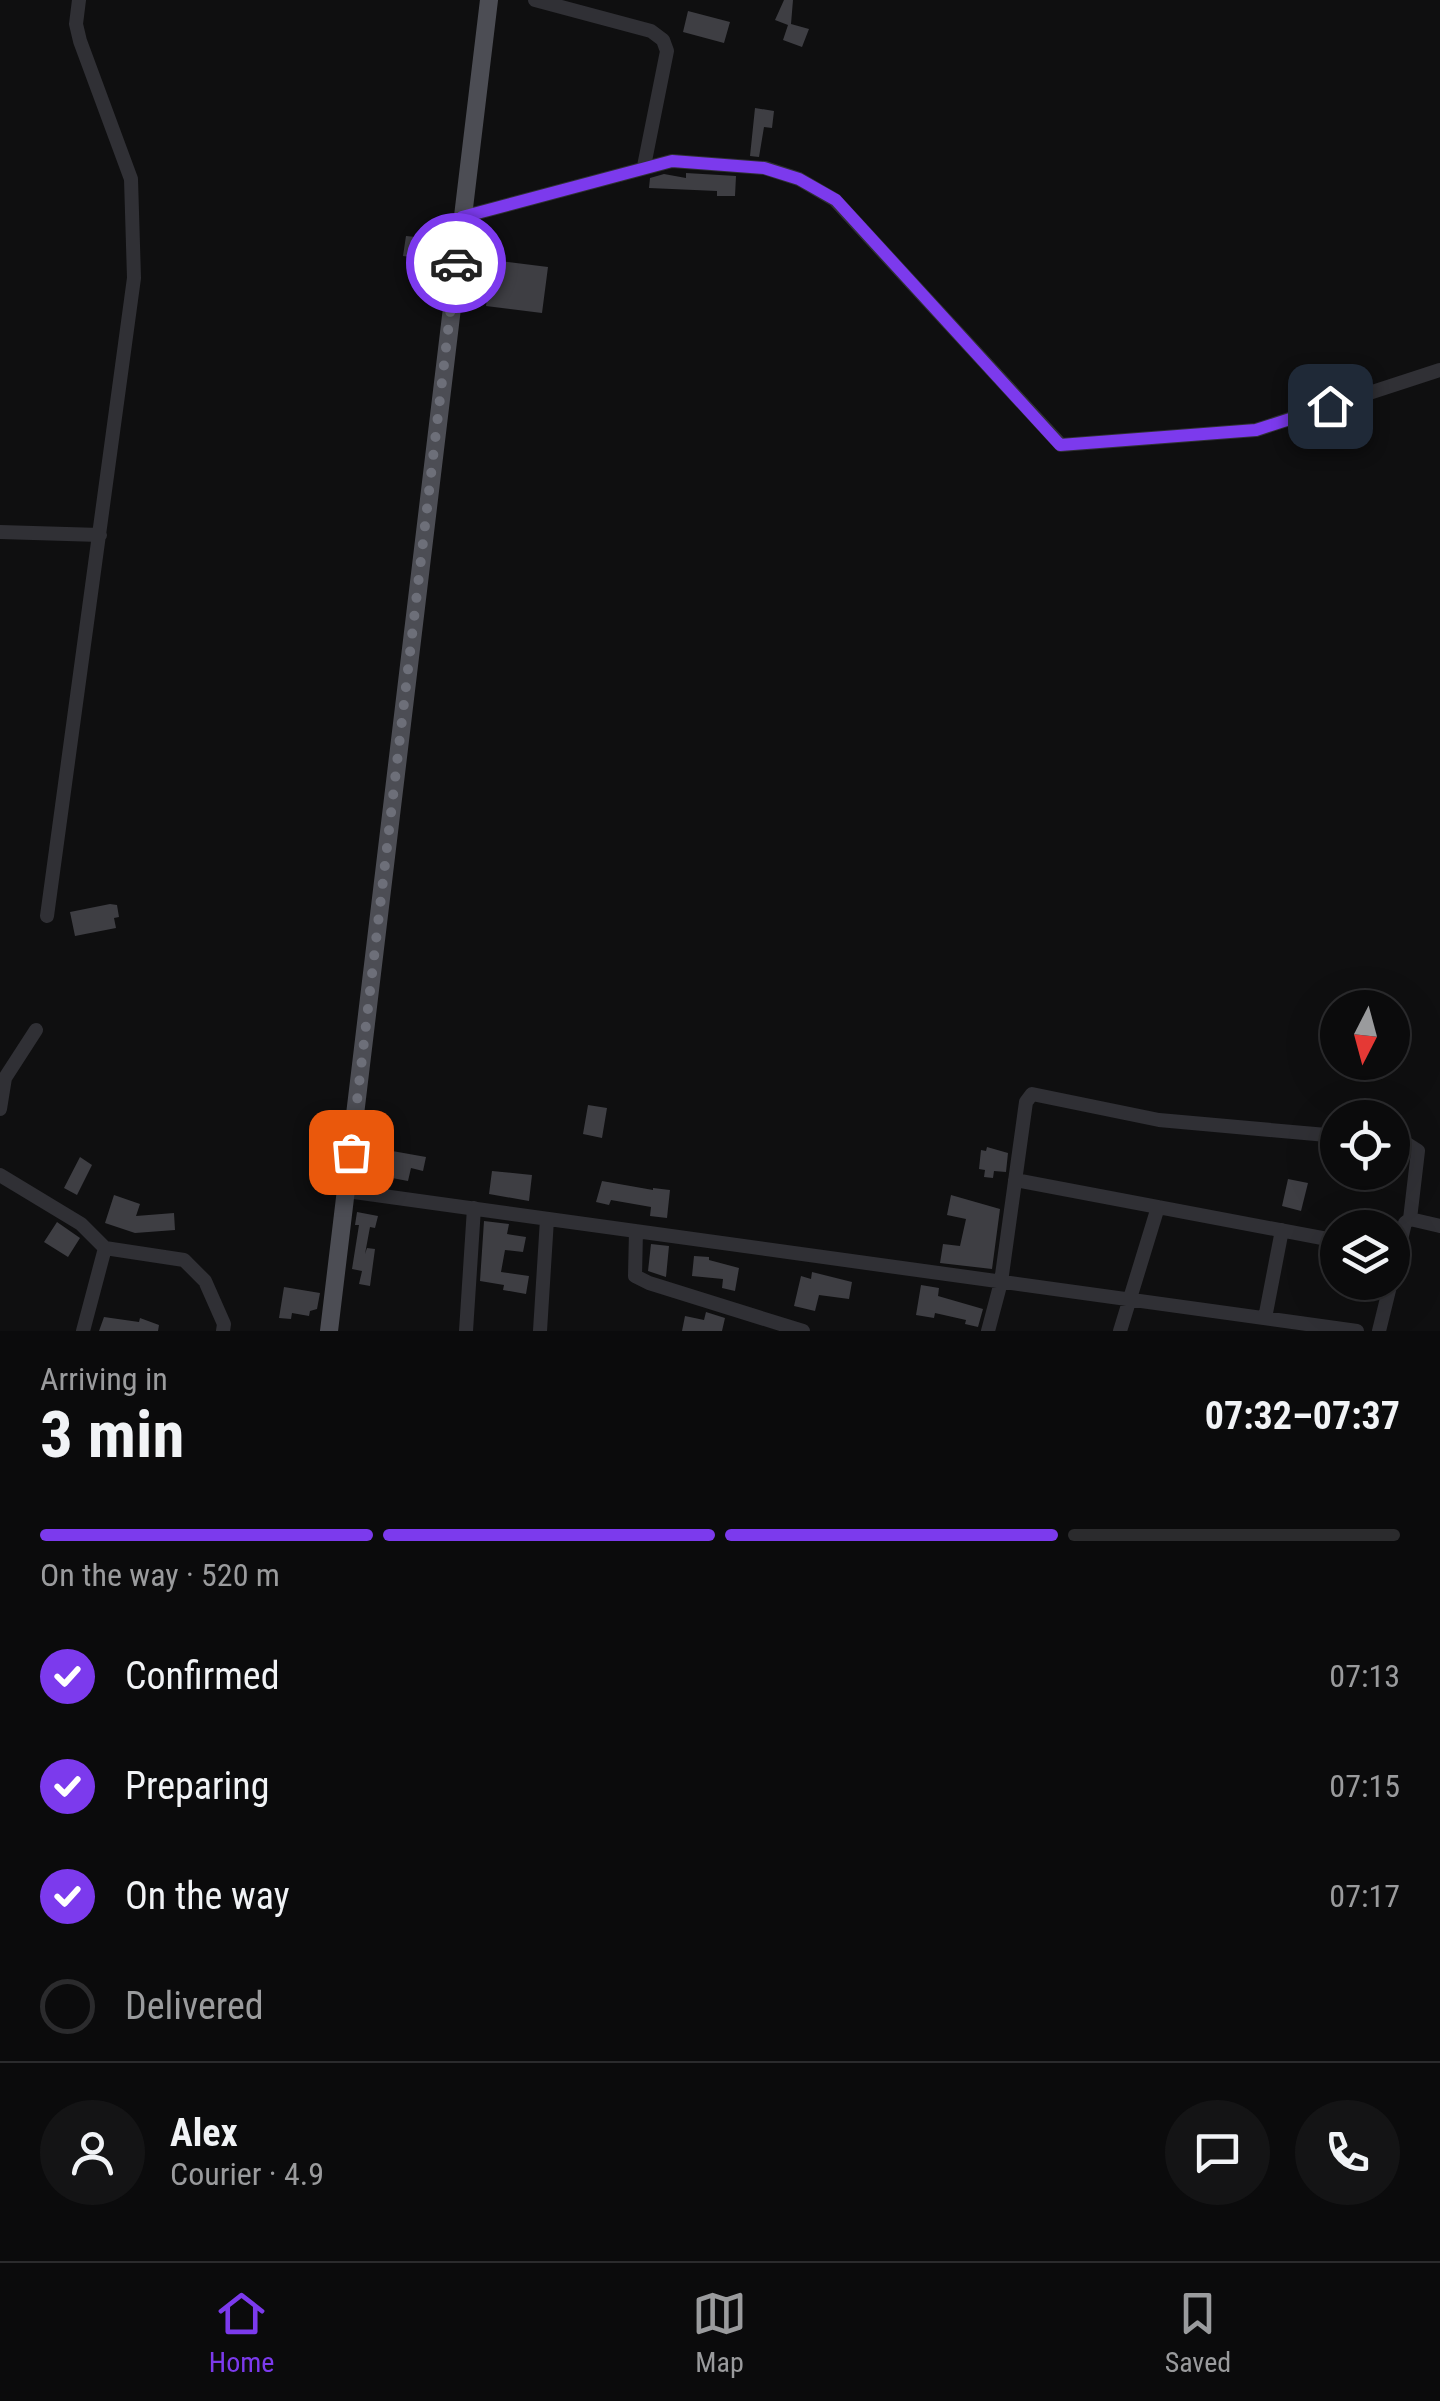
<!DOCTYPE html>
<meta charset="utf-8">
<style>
:root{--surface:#0b0b0c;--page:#141415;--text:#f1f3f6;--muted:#9a9b9d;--line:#2b2b2d;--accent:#7c3aed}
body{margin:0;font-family:"Roboto Condensed",sans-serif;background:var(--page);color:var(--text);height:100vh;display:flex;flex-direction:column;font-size:38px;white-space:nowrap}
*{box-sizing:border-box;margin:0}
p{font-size:32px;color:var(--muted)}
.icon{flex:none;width:55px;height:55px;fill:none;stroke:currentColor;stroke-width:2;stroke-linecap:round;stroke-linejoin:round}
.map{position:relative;height:1331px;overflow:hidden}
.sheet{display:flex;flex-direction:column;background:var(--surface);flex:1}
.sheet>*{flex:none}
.needle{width:65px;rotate:186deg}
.fabs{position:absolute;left:1320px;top:990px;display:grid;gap:20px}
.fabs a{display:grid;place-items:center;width:90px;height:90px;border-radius:50%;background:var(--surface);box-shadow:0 10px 40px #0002,0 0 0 2px var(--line);font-size:50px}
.pin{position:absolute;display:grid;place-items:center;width:85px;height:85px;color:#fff;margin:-42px;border-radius:20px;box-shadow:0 5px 15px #0006}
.courier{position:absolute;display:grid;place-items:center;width:100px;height:100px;margin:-50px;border:8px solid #7c3aed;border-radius:50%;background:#fff;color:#222;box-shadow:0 2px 12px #0007}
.summary em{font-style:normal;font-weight:700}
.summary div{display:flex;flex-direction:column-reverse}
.summary{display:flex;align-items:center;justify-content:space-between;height:170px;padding:0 40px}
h1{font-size:65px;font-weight:700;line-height:75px}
.bar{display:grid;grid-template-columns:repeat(4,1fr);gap:15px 10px;align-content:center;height:120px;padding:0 40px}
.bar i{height:12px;border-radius:8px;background:var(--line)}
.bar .active{background:var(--accent)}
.bar p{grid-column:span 4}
.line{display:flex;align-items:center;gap:25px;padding:0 40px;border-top:2px solid var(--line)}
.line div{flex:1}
.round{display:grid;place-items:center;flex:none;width:105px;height:105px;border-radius:52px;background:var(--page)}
ol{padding:0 40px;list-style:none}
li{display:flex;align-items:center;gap:30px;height:110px}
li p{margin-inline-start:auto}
li .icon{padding:10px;border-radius:50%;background:var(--accent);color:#fff;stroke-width:4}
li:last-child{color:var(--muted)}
li i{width:55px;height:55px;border:5px solid var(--line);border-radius:50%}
.tabs{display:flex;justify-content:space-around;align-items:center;height:140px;border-top:2px solid var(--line);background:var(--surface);font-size:28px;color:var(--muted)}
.tabs a{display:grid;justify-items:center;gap:5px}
.tabs .active{color:var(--accent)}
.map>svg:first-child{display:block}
.building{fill:#3e3e43}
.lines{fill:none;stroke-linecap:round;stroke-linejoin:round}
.minor{stroke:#303035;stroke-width:14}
.major{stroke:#4c4d54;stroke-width:18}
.done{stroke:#6d6f79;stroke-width:10;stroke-dasharray:0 18}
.route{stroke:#7c3aed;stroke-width:12}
</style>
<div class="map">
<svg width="1440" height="1331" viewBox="0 0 1440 1331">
<rect width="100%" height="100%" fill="#0f0f10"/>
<path class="building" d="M784 0H793L791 24 809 29 802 47 783 40 788 25 775 20Z
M688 11 730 22 724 43 683 32Z
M755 108 774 111 772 128 764 127 759 157 750 156Z
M686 173 736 176 735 196H717V191L649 188 650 178 664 174 686 178Z
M406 236 436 239 433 260 403 256Z
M492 260 548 267 542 313 486 306Z
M110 904 117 905 119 917 114 918 116 928 75 936 70 912Z
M588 1105 607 1108 602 1138 583 1134Z
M987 1147 1008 1153 1006 1172 994 1171 993 1178 984 1177 985 1170 979 1169 981 1150 986 1151Z
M381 1149 426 1157 423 1171 411 1168 408 1181 376 1175Z
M80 1157 92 1165 77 1195 64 1188Z
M492 1171 532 1175 529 1201 489 1194Z
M1288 1179 1308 1183 1301 1211 1282 1206Z
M602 1181 653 1190V1188L670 1190 667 1218 650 1216 651 1207 611 1200 609 1205 596 1202Z
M114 1195 140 1204 136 1216 174 1213 175 1230 135 1233 105 1223Z
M951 1195 1000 1209 992 1269 940 1263 943 1244 960 1246 966 1219 947 1215Z
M357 1212 378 1216 375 1228 370 1227 365 1254 367 1248 375 1249 370 1286 359 1284 362 1271 352 1269 359 1225H355Z
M484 1221 509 1224 507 1234 526 1237 523 1252 505 1250 501 1272 529 1276 526 1294 503 1290 504 1285 480 1281Z
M57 1222 80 1238 68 1257 44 1242Z
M651 1244 669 1246 666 1277 648 1271Z
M694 1256 709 1257V1260L739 1268 735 1291 722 1288 723 1279 692 1276Z
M812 1272 852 1282 849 1299 819 1295 815 1311 794 1306 801 1276 811 1279Z
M921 1285 939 1288 938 1296 983 1309 978 1327 965 1324 966 1320 935 1313 934 1318 916 1315Z
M284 1287 320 1293 317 1309 310 1311 309 1316 292 1313 291 1319 279 1318Z
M706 1312 725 1318 722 1331H682L685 1316 704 1320Z
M104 1317 139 1322 140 1318 159 1325 158 1331H99Z"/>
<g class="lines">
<path class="minor" d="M535 0 651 31 663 40 667 51 644 166
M462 217 672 161 765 168 799 179 835 200 1061 445 1256 430 1440 370
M0 532 100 535
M47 916 134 278 131 179 80 41 76 24 79 0
M0 1109 5 1078 36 1030
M1392 1142 1407 1144 1418 1151 1410 1219 1405 1223 1392 1276
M0 1175 81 1224 105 1248 184 1260 205 1281 224 1324 223 1331
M1015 1180 1338 1241
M347 1191 1357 1331
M1410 1219 1440 1226
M636 1231 635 1276 649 1283 803 1331
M1265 1318 1282 1230
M83 1331 105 1248
M466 1331 474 1208
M540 1331 547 1219
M988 1331 1001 1282 1026 1102 1032 1094 1159 1120 1338 1136
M1120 1331 1158 1207
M1379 1331 1391 1282"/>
<path class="major" d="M329 1331 489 0"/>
</g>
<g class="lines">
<path class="done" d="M351 1152 456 263"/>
<path class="route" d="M456 263 462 217 672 161 764 168 799 179 836 200 1060 445 1256 430 1330 406"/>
</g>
</svg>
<div class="fabs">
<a><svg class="needle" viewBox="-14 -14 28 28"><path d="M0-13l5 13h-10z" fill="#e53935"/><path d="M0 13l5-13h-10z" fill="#9a9b9d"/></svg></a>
<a><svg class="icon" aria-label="locate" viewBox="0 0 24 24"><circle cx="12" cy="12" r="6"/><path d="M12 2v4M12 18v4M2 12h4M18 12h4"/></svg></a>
<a><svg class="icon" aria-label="layers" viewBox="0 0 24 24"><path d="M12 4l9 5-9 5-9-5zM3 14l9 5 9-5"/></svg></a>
</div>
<div class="pin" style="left:351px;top:1152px;background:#ea580c"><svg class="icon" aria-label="bag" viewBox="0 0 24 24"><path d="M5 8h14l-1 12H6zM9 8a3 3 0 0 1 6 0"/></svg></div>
<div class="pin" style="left:1330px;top:406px;background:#1f2937"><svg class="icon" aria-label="home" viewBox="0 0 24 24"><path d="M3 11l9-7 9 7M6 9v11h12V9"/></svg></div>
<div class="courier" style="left:456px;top:263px"><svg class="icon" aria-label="car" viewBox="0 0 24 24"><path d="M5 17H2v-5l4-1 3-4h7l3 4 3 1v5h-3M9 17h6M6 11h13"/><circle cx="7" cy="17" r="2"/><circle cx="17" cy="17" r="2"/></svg></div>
</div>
<section class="sheet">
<div class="summary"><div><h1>3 min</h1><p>Arriving in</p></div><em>07:32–07:37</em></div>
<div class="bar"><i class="active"></i><i class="active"></i><i class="active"></i><i></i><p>On the way · 520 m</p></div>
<ol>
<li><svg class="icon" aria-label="check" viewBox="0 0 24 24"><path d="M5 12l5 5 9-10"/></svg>Confirmed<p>07:13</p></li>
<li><svg class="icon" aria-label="check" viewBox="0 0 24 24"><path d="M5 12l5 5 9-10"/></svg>Preparing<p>07:15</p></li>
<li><svg class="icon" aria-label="check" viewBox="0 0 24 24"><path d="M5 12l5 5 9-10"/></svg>On the way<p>07:17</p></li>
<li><i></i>Delivered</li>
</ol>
<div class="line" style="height:180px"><a class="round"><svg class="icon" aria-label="person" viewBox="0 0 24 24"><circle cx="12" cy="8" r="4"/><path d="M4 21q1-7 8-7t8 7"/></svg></a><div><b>Alex</b><p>Courier · 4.9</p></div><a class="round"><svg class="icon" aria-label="chat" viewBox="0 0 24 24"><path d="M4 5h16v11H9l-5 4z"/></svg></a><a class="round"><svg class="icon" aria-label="phone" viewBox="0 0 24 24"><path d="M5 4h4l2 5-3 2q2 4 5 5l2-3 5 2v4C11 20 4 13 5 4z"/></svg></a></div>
</section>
<nav class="tabs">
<a class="active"><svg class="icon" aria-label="home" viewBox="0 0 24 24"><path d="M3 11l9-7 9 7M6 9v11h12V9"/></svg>Home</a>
<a><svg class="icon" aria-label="map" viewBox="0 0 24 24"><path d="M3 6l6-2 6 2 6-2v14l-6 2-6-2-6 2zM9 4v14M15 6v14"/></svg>Map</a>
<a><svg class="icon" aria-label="saved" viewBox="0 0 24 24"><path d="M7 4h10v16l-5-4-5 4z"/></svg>Saved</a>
</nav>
